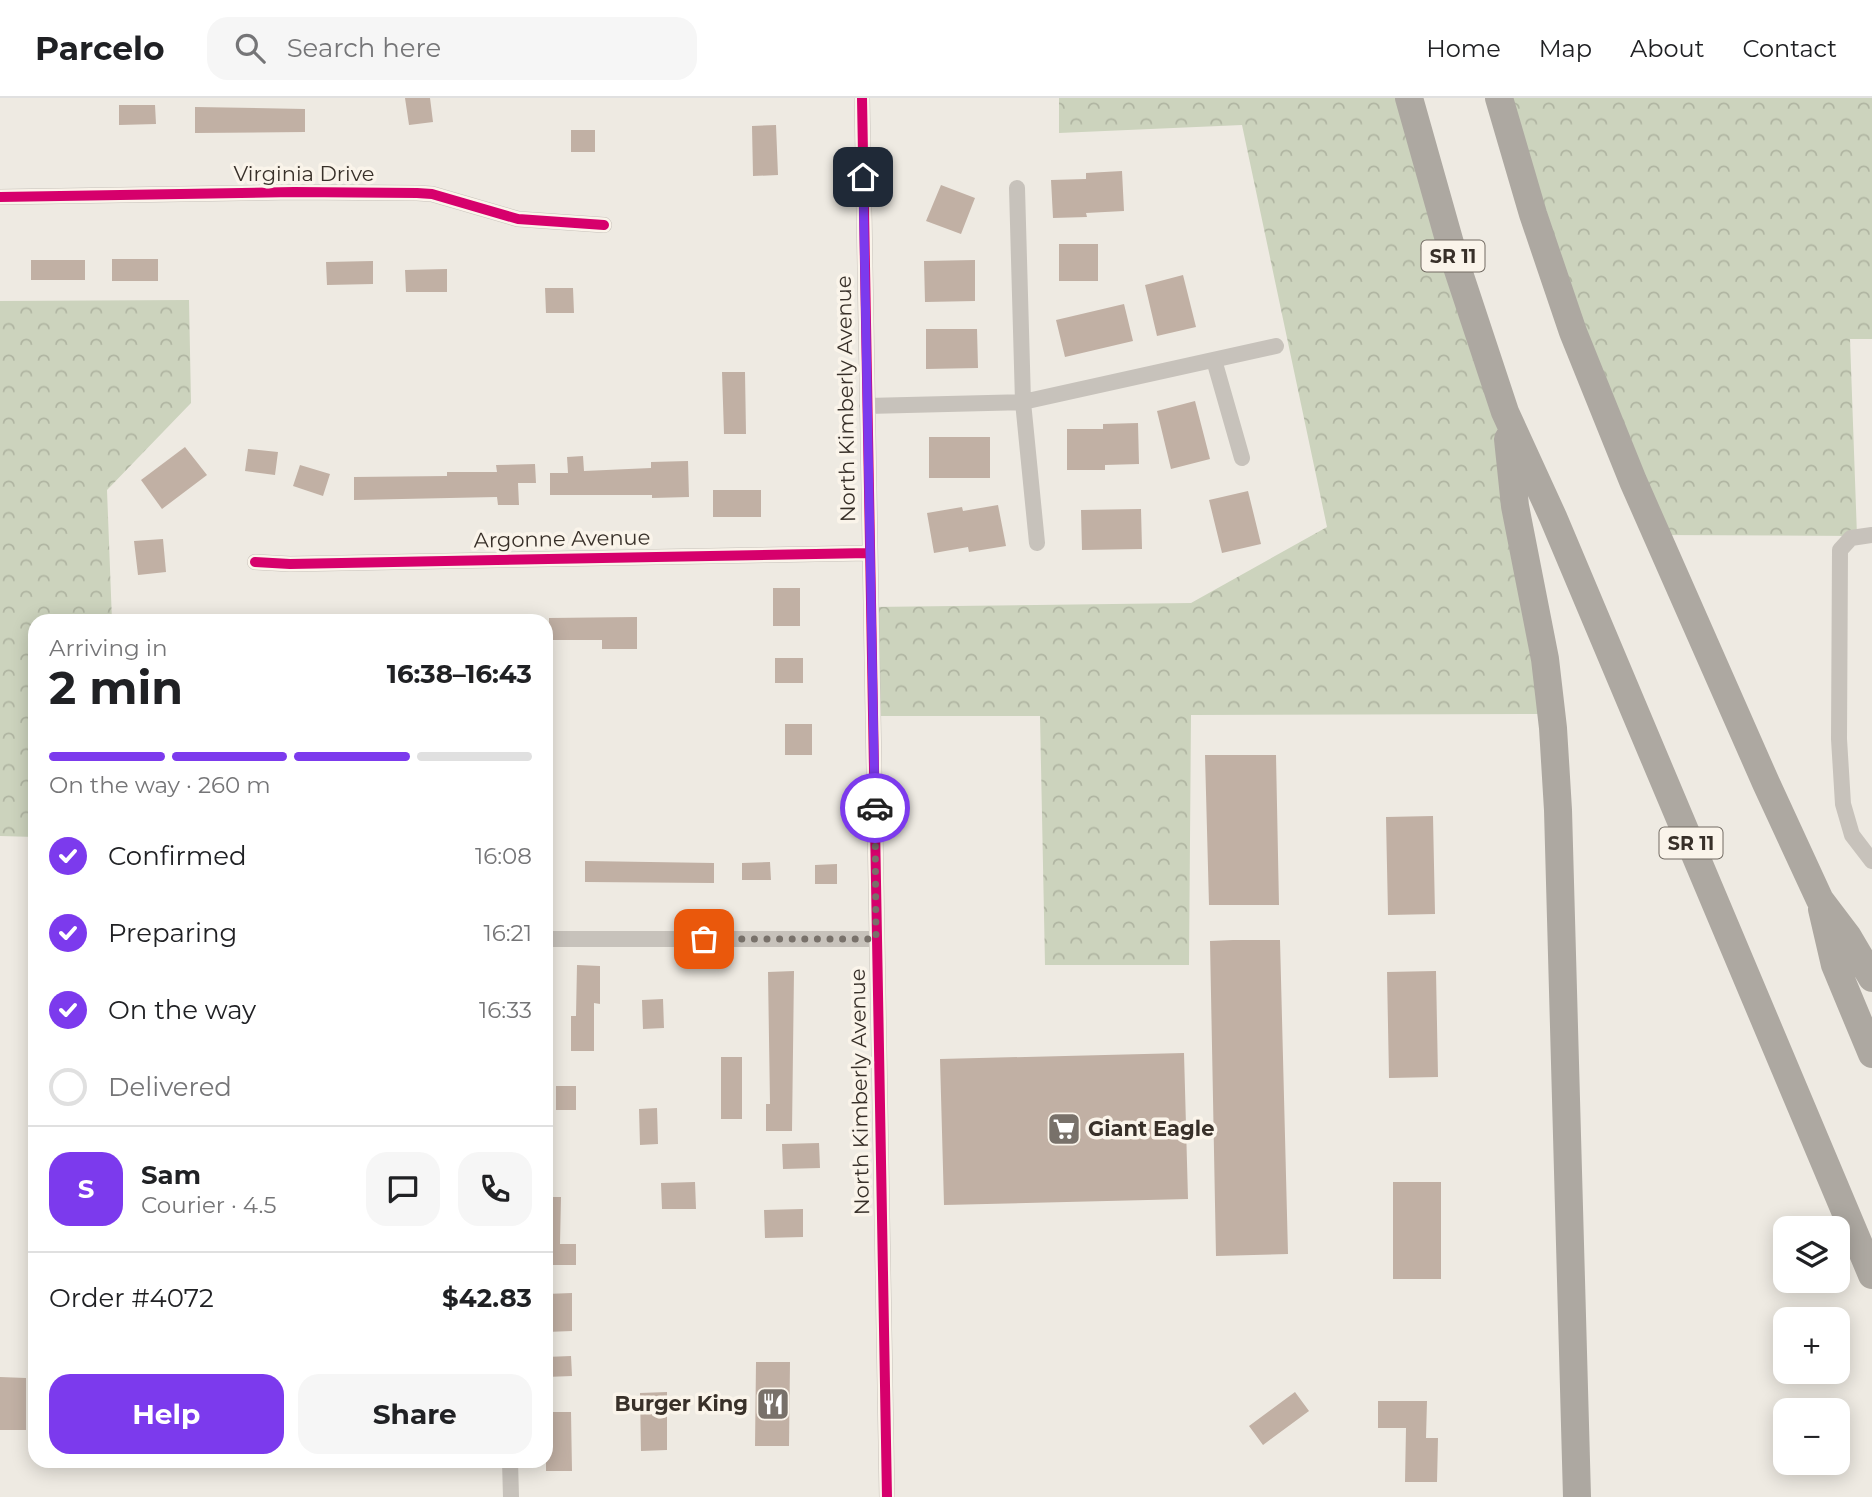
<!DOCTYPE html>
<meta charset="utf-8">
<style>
:root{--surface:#fff;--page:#f6f6f6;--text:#202124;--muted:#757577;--line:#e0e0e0;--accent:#7c3aed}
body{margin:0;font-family:Montserrat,sans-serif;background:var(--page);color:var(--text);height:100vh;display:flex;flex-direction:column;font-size:26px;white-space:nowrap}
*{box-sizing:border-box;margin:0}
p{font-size:23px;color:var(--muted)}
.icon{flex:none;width:38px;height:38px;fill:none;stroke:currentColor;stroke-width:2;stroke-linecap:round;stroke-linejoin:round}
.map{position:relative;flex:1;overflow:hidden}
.sheet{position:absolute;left:28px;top:516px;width:525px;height:854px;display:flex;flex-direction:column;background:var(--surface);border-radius:21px;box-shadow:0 4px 18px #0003}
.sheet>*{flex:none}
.controls{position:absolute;left:1773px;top:1118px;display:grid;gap:14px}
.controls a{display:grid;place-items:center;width:77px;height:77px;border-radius:14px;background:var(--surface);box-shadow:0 4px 18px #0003;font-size:35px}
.pin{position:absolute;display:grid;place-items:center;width:60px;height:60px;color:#fff;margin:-30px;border-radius:14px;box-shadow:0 4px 10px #0006}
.courier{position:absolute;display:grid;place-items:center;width:70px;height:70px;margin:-35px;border:5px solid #7c3aed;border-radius:50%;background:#fff;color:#222;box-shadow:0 2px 9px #0007}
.summary em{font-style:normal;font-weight:700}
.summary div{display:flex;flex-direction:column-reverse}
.summary{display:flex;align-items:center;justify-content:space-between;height:119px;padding:0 21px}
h1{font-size:46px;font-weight:700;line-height:52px}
.bar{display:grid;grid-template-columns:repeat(4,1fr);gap:10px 7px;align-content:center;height:84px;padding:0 21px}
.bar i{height:9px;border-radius:5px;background:var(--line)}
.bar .on{background:var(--accent)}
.bar p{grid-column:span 4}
.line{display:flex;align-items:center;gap:18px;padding:0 21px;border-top:2px solid var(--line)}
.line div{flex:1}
.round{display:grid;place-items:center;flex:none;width:74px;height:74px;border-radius:21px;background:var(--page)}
ol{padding:0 21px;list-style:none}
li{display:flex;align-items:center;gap:21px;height:77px}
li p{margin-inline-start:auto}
li .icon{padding:7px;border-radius:50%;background:var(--accent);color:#fff;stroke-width:4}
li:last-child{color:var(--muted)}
li i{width:38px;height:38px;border:4px solid var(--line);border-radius:50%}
.cta{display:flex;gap:14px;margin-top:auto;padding:14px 21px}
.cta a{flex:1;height:80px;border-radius:21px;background:var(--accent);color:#fff;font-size:28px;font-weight:700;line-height:80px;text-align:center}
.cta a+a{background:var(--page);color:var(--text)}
header{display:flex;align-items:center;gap:42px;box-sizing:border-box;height:98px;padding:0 35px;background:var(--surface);border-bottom:2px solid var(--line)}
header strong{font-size:33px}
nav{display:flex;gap:38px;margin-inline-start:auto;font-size:24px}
.search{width:490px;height:63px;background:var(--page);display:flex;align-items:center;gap:18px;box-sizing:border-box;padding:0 24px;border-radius:21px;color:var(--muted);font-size:26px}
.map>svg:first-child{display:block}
.forest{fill:url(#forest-crowns)}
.building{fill:#c1b0a4}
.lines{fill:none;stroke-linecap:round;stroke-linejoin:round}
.street{stroke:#c7c2bb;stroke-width:16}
.highway{stroke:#ada8a1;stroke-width:28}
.cycleway-casing{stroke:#faf4ea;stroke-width:15}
.cycleway{stroke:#d6006c;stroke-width:10}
.done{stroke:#78716a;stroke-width:7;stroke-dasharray:0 12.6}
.route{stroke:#7c3aed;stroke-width:9}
.labels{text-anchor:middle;stroke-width:7;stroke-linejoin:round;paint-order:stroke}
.shield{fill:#faf4ea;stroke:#726b63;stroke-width:2}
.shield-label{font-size:19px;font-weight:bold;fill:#383029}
.street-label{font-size:21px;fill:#383029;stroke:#faf4ea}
.poi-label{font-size:21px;font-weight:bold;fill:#383029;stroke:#faf4ea;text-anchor:start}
</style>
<header>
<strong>Parcelo</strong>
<div class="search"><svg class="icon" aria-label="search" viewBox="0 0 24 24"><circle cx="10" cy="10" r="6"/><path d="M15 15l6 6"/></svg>Search here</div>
<nav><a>Home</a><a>Map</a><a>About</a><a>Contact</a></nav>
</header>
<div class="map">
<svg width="1872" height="1399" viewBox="0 0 1872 1399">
<defs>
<pattern id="forest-crowns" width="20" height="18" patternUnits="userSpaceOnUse" patternTransform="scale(1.75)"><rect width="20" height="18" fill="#ccd3bd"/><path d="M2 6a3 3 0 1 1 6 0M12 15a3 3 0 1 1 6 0" fill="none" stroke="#b0b5a2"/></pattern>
</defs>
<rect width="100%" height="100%" fill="#eeeae2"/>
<path class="forest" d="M1059 0H1409L1505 314 1551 616 1191 617 1189 867H1045L1040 618H873L871 509 1191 505 1327 429 1242 27 1059 35Z
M1499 0H1872V241H1850L1857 438 1658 437Z
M189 202 191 305 107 392 112 523H35V739L0 738V203Z"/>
<path class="building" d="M405 0H430L433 24 409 27Z
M119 7H155L156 26 119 27Z
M195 9 305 11V34L195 35Z
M776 27 778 77 753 78 752 28Z
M571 32H595V54H571Z
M1122 73 1124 113 1086 115 1087 119 1053 120 1051 82 1086 81V75Z
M941 87 975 100 961 136 926 123Z
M1059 146H1098V183H1059Z
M112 161H158V183H112Z
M31 162H85V182H31Z
M975 162V203L925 204 924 163Z
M373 163V186L327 187 326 164Z
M447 171V194H406L405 172Z
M1183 177 1196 229 1157 238 1145 187Z
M545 190H573L574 215H546Z
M1124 206 1133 243 1065 259 1056 222Z
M926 231H977L978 270 926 271Z
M722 274H745L746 336H724Z
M1195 303 1210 361 1171 371 1157 313Z
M1138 325 1139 366 1105 367V372H1067V331H1103V326Z
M929 339H990V380H929Z
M185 349 207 377 162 411 141 382Z
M248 351 278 354 275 377 245 373Z
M583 358 584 373 651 370V364L688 363 689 399 652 400V397H550V375H568L567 359Z
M535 366 536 385H518L519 407H498L497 399 354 402V379L447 378V374H497L496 367Z
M300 367 330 376 323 398 293 388Z
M713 392H761V419H713Z
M1248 393 1261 446 1222 455 1209 402Z
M998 407 1006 448 969 454 968 449 934 455 927 415 962 409 963 413Z
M1141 411 1142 451 1082 452 1081 412Z
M163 441 166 474 138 477 134 443Z
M773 490H800V528H773Z
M637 519V551H602V542H549V520Z
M775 560H803V585H775Z
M785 626H812V657H785Z
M1205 657H1276L1279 807H1209Z
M1433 718 1435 816 1388 817 1386 719Z
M585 763 714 765V785L585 784Z
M770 764 771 782H742V765Z
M837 766V786H815V767Z
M1233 842H1280L1288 1156 1216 1158 1210 843Z
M577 867 600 868V906L594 905V953H571V918H576Z
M794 873 792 1033H766V1006H770L768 874Z
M1436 873 1438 979 1389 980 1387 874Z
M663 901 664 930 643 931 642 902Z
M1184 955 1188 1101 944 1107 940 961Z
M721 959H742V1021H721Z
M556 988H576V1012H556Z
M657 1010 658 1046 640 1047 639 1011Z
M819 1045 820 1070 783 1071 782 1046Z
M695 1084 696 1111H662L661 1085Z
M1393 1084H1441V1181H1393Z
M546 1099H561L560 1146H576V1167H546Z
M803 1111V1139L765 1140 764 1112Z
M572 1195V1233L546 1234V1196Z
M571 1258 572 1278 546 1279V1259Z
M756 1264H790L789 1348H755Z
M0 1279 26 1280V1332H0Z
M667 1294V1352L641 1353 640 1295Z
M1295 1294 1309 1313 1263 1347 1249 1328Z
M1378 1303H1427L1426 1340H1438L1437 1384H1405L1406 1330H1378Z
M546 1314H571L572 1373H546Z"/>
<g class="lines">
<path class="street" d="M862 0 887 1399
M1017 90 1023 304 1037 445
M0 99 294 94 417 95 432 96 518 121 604 127
M1214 262 1242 360
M867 308 1023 304 1276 248
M1872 437 1851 440 1840 452 1839 641 1843 706 1852 737 1872 763
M255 464 290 466 869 455
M546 841H876
M510 1363 511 1399"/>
<path class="highway" d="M1409 0 1455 163 1505 314 1553 419 1872 1177
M1499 0 1533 116 1573 234 1633 383 1766 685 1820 802 1848 839 1872 880
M1508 341 1515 408 1545 561 1553 630 1558 712 1577 1399
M1822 811 1835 867 1872 956"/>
<defs>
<path id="cycleway" d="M862 0 887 1399
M0 99 294 94 417 95 432 96 518 121 604 127
M255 464 290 466 869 455"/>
</defs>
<use href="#cycleway" class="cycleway-casing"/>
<use href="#cycleway" class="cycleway"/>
</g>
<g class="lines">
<path class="done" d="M704 841H876L875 710"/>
<path class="route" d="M863 79 875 710"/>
</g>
<defs>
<symbol id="supermarket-square" viewBox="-11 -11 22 22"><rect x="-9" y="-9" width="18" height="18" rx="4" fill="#78716a" stroke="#faf4ea"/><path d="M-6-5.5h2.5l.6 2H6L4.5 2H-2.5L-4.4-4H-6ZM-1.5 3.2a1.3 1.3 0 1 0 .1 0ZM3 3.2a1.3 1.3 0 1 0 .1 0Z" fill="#fff"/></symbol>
<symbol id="restaurant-square" viewBox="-11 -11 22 22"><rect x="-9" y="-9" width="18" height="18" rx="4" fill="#78716a" stroke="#faf4ea"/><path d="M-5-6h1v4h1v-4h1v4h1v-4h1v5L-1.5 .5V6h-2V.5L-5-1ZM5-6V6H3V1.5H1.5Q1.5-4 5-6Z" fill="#fff"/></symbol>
</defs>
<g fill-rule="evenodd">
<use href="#supermarket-square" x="1045" y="1012" width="38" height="38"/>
<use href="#restaurant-square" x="754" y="1287" width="38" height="38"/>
</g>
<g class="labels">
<g class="shield">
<rect x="1421.5" y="142.5" width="63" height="31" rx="5"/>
<rect x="1659.5" y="729.5" width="63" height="31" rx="5"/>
</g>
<g class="shield-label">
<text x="1453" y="165">SR 11</text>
<text x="1691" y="752">SR 11</text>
</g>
<g class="street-label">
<text x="304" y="83">Virginia Drive</text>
<text transform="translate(846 301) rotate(-91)" y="7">North Kimberly Avenue</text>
<text transform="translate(562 441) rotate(-1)" y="7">Argonne Avenue</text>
<text transform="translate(860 994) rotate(-91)" y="7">North Kimberly Avenue</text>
</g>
<g class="poi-label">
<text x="1088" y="1038">Giant Eagle</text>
<text x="748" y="1313" text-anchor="end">Burger King</text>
</g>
</g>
</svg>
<div class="controls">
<a><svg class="icon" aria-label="layers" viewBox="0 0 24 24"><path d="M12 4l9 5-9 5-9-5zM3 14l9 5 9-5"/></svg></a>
<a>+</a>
<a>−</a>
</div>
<div class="pin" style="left:704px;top:841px;background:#ea580c"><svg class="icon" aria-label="bag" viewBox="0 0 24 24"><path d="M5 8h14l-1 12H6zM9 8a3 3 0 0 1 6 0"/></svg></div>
<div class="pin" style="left:863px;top:79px;background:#1f2937"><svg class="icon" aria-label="home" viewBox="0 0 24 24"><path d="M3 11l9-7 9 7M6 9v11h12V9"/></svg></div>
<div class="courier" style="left:875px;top:710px"><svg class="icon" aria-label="car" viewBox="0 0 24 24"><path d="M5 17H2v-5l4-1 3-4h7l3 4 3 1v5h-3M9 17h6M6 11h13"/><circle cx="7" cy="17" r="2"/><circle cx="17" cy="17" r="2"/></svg></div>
<section class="sheet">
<div class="summary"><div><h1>2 min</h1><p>Arriving in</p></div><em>16:38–16:43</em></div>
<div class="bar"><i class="on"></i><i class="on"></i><i class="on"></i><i></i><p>On the way · 260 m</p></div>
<ol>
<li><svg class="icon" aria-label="check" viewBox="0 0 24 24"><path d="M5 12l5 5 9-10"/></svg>Confirmed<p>16:08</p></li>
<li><svg class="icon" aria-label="check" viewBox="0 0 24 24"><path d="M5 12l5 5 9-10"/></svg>Preparing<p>16:21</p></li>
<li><svg class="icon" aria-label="check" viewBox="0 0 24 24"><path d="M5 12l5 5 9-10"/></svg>On the way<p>16:33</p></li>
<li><i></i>Delivered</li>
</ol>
<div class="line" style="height:126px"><b class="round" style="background:var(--accent);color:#fff">S</b><div><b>Sam</b><p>Courier · 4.5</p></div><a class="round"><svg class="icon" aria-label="chat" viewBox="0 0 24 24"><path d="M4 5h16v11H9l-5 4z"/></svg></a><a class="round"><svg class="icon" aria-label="phone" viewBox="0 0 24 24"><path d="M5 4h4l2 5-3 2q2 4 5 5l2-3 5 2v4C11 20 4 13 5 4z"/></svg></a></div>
<div class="line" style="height:91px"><div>Order #4072</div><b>$42.83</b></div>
<div class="cta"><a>Help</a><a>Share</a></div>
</section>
</div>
